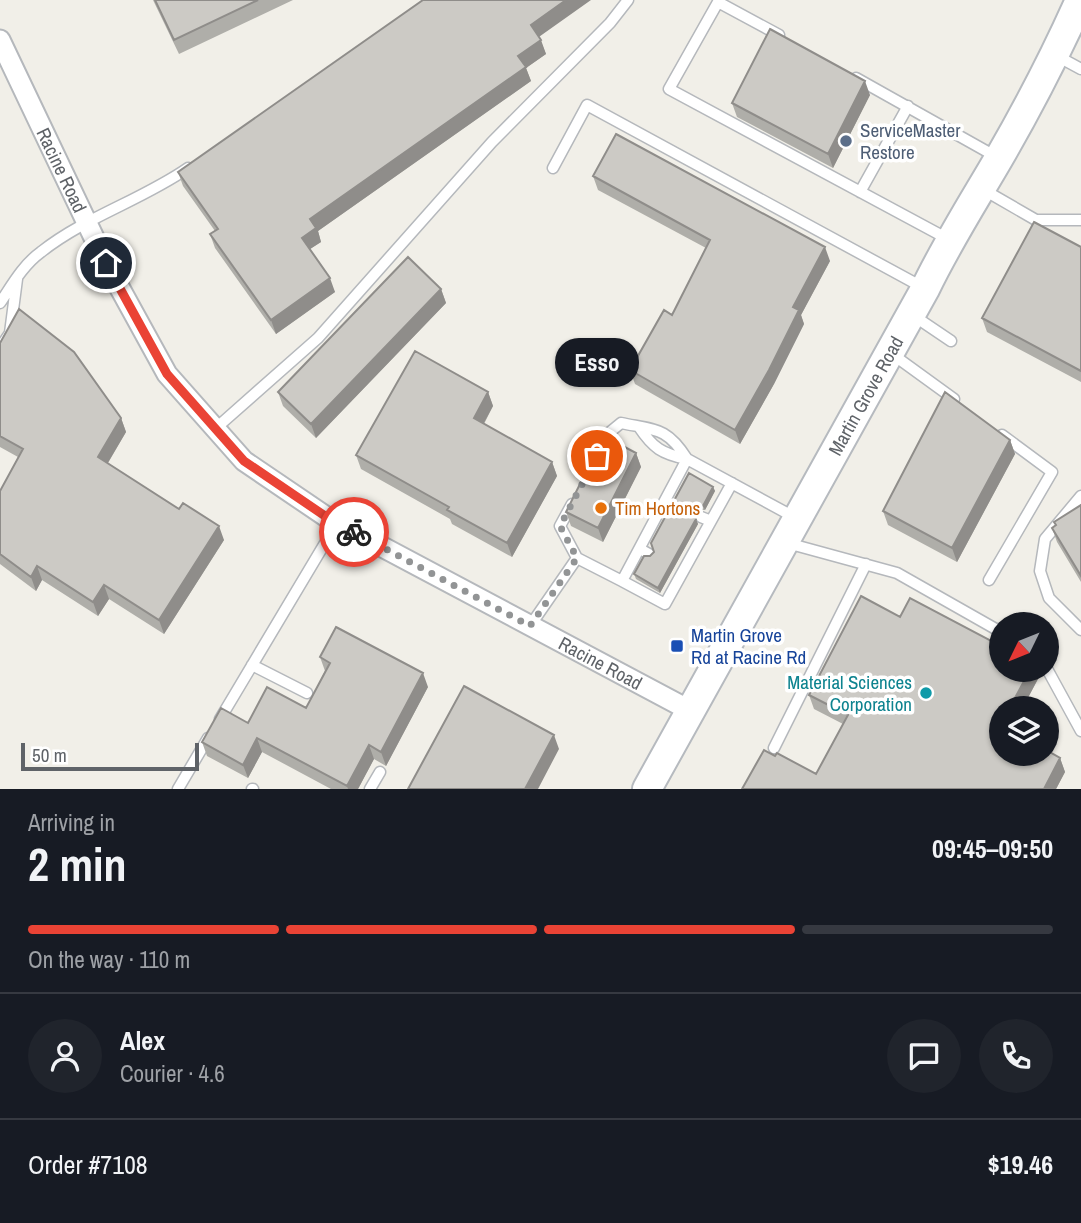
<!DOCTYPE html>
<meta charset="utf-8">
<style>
:root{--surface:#171b24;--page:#20242c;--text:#f1f3f6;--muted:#9ea1a6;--line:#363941;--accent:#ea4335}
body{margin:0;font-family:"Archivo Narrow",sans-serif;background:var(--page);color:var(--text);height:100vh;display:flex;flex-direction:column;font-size:26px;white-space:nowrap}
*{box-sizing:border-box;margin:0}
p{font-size:23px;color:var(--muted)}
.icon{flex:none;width:38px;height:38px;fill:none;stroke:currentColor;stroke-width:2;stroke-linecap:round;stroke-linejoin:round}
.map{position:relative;height:789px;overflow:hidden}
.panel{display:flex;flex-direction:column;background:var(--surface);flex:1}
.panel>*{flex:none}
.needle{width:46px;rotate:227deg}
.controls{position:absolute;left:989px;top:612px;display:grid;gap:14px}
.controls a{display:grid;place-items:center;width:70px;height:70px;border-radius:50%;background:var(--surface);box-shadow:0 2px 5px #0004;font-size:35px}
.scale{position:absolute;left:21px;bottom:18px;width:178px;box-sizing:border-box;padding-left:7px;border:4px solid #5f6368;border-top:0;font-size:19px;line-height:24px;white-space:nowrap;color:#5f6368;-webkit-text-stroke:5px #fff;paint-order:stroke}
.pin{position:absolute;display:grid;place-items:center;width:60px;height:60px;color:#fff;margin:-30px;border:4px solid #fff;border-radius:50%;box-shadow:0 2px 7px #0007}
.courier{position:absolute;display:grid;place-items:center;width:70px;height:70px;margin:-35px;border:5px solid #ea4335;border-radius:50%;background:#fff;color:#222;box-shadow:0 2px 9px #0007}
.bubble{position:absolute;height:49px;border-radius:24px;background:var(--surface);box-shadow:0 2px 5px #0004;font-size:23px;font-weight:700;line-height:49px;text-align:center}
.headline em{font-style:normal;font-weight:700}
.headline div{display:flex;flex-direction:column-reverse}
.headline{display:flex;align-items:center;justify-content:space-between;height:119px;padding:0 28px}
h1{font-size:46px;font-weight:700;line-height:52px}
.bar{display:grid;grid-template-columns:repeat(4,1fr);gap:10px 7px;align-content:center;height:84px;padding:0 28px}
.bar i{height:9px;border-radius:5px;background:var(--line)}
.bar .current{background:var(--accent)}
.bar p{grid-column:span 4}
.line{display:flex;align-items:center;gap:18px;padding:0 28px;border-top:2px solid var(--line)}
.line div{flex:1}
.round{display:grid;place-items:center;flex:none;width:74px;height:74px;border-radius:37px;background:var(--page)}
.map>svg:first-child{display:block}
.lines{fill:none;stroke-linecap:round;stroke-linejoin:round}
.lane-casing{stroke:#b5b8bc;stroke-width:13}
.street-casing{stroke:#b5b8bc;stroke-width:23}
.secondary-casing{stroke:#b6babf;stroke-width:32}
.lane{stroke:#fff;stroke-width:10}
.street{stroke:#fff;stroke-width:19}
.secondary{stroke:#fff;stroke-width:28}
.wall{fill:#afaea9}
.shaded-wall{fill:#8f8d8a}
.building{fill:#cccac5;stroke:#8f8d8a;stroke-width:2}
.done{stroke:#929495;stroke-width:7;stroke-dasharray:0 12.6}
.route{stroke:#ea4335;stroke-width:9}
.service-dot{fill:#5c6f8a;stroke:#fff;stroke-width:2.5}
.food-dot{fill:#e8710a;stroke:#fff;stroke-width:2.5}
.transit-dot{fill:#1a4fb4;stroke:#fff;stroke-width:2.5}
.culture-dot{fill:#0f9aa8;stroke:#fff;stroke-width:2.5}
.labels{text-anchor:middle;stroke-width:7;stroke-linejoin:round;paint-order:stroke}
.service-label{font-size:19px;fill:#4e5e75;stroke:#fff;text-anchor:start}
.street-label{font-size:19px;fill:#5f6368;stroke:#fff}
.food-label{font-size:19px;fill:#c56008;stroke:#fff;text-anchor:start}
.transit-label{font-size:19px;fill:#164399;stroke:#fff;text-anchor:start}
.culture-label{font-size:19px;fill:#0d838f;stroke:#fff;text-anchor:end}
</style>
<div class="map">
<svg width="1081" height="789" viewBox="0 0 1081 789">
<rect width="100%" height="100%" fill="#f1efe8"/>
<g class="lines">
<defs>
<path id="lane" d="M779 35 718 2 669 89 948 239
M1057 56 1081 69
M856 78 995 156
M553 168 587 105 924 288
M984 190 1036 220H1081
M860 192 908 106
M0 303C12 285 23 265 41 252 85 217 142 200 188 168
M914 316 951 341
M0 348 10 333 17 279
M892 354 954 399
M639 427C653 448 662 454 687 459
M215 429 318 338 492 142 610 23 628 0
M602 447 610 432 621 423C655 430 667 427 687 459
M1081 496 1045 539 1040 571 1049 598 1081 630
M572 504 560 526 577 558
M701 517 711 521
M787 543 897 573 1001 632
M640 549 649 554
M989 580 1052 472 1002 435
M622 581 665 604 732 483
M530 626 577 558 622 581 687 459 796 518
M252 665 307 693
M1046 667 1081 731
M220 719 337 523
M774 748 866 564
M178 789 208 738
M252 789H253
M370 789 380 772"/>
<g id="street">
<path id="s1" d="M0 40 106 263 167 374 244 461 328 518 689 710"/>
</g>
<g id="secondary">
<path id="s2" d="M647 789 925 289C947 243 974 201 999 158 1029 106 1056 54 1080 0"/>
</g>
</defs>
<use href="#lane" class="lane-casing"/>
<use href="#street" class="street-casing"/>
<use href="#secondary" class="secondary-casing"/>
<use href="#lane" class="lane"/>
<use href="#street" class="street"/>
<use href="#secondary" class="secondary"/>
</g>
<path class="wall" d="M153 0H293L179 54Z
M539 37 546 54 526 68 531 81 318 231 321 242 310 249 335 292 276 334 215 248 210 234 215 231 183 186 178 172Z
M870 95 833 168 737 117 732 103Z
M593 176 830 261 801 315 804 324 774 384 740 444 635 384 630 370 672 315 706 248 598 190Z
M1081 247V382L987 332 982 318Z
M441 289 446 303 316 438 283 406 278 392Z
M0 343 121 418 126 432 108 463 224 540 164 634 109 599 98 616 42 580 36 591 0 564V491L18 457 0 447Z
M488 392 493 406 484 424 552 462 557 476 512 557 452 524 450 519 361 469 356 455Z
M1010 440 1015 454 957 562 888 525 883 511Z
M636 453 641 467 603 542 571 526 566 512Z
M713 487 715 491 705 510H699L694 514V516L698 524 660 593 636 579 634 574Z
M1081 506V582L1057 542 1052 528 1056 526 1054 522Z
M900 617 1039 677 1022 709H1001V754L1060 758 1065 772 1056 789H742L775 756 816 774 843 724 814 709 809 695Z
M320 657 428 687 386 766 374 759 358 789H331L262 752 248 778 207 756 202 742 248 723 306 708 325 671Z"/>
<path class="shaded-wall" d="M566 0H591L536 39 531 25Z
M541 40 546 54 526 68 531 81 318 231 321 242 307 251 302 238 310 219 518 56Z
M865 81 870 95 833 168 828 154Z
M825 247 830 261 801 315 804 324 774 384 740 444 735 430 793 307Z
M330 278 335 292 276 334 271 320Z
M441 289 446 303 316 438 311 424Z
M488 392 493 406 479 432 474 418Z
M121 418 126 432 103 471 98 457Z
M1010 440 1015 454 957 562 952 548Z
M636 453 641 467 603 542 598 528Z
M552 462 557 476 512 557 507 543Z
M713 487 715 491 705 510 703 506Z
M697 505 699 510 694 514V519L692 514 693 509Z
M696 519 698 524 660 593 658 588Z
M219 526 224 540 164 634 159 620Z
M37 566 42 580 36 591 31 577Z
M104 585 109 599 98 616 93 602Z
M1030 670H1036L1039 677 1022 709H1009Z
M423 673 428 687 386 766 381 752Z
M554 735 559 749 538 789H525Z
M257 738 262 752 248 778 243 765Z
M369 745 374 759 358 789H348L347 786Z
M1060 758 1065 772 1056 789H1044Z"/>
<path class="building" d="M155 0H258L174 40Z
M423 0H566L531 25 541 40 518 56 526 67 310 219 316 228 302 238 330 278 271 320 210 234 218 229 178 172Z
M770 29 865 81 828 154 732 103Z
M616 134 825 247 793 307 799 310 769 370 735 430 630 370 664 310 672 315 710 240 593 176Z
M1034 222 1081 247V371L982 318Z
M408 257 441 289 311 424 278 392Z
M19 309 74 352 121 418 98 457 179 509 183 503 219 526 159 620 104 585 93 602 37 566 31 577 0 554V491L23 449 0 436V343Z
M415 351 488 392 474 418 552 462 507 543 447 510 449 507 356 455Z
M945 392 1010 440 952 548 883 511Z
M604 436 636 453 598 528 566 512Z
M689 473 713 487 703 506 697 505 693 509 692 514 696 519 658 588 634 574 644 556H650L654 552 651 543Z
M1081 505V576L1052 528 1056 525 1054 522Z
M861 596 900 617 910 598 1001 646V670H1030L1009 709H1001V754H1046V750L1060 758 1044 789H742L764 750 775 756 777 753 816 774 848 715 809 695Z
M336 627 423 673 381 752 369 745 347 786 257 738 243 765 202 742 221 708 248 723 267 687 306 708 330 663 320 657Z
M464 686 554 735 525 789H408Z"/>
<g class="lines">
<path class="done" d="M354 532 530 626 577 558 560 526 597 456"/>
<path class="route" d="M106 263 167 374 244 461 328 518 354 532"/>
</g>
<circle class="service-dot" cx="846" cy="141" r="7"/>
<circle class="food-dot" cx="601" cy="508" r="7"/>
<rect class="transit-dot" x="670" y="639" width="14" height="14" rx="3.5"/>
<circle class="culture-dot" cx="926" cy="693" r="7"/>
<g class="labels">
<g class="service-label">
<text x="860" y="137">ServiceMaster<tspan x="860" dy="22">Restore</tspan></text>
</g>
<g class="street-label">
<text dy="7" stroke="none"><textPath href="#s1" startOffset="144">Racine Road</textPath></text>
<text dy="7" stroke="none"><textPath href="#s2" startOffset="450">Martin Grove Road</textPath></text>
<text dy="7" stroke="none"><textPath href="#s1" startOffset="900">Racine Road</textPath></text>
</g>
<g class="food-label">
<text x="615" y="515">Tim Hortons</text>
</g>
<g class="transit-label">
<text x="691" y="642">Martin Grove<tspan x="691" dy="22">Rd at Racine Rd</tspan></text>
</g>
<g class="culture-label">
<text x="912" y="689">Material Sciences<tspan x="912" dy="22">Corporation</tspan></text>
</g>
</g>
</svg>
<div class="controls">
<a><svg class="needle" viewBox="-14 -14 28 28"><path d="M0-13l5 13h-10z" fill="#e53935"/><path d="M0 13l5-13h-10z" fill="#9ea1a6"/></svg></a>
<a><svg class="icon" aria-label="layers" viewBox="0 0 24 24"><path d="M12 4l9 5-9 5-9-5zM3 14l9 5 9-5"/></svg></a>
</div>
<div class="scale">50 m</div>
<div class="pin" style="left:597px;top:456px;background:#ea580c"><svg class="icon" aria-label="bag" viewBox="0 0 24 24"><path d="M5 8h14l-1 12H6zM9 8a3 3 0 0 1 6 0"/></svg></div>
<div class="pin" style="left:106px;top:263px;background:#1f2937"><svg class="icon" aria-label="home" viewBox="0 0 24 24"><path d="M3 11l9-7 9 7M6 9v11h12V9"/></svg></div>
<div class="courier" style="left:354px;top:532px"><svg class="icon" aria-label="bike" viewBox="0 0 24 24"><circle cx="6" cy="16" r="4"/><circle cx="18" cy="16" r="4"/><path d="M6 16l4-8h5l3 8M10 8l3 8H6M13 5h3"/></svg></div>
<div class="bubble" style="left:555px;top:338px;width:84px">Esso</div>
</div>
<section class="panel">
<div class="headline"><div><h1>2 min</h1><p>Arriving in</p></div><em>09:45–09:50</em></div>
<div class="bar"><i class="current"></i><i class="current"></i><i class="current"></i><i></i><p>On the way · 110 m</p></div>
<div class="line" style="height:126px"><a class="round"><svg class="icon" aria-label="person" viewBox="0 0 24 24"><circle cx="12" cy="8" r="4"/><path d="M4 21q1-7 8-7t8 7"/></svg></a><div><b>Alex</b><p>Courier · 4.6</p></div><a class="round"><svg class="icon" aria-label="chat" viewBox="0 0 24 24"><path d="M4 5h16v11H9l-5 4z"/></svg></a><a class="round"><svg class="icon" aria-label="phone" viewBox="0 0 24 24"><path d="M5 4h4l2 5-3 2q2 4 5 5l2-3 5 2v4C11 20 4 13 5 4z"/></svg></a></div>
<div class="line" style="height:91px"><div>Order #7108</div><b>$19.46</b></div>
</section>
